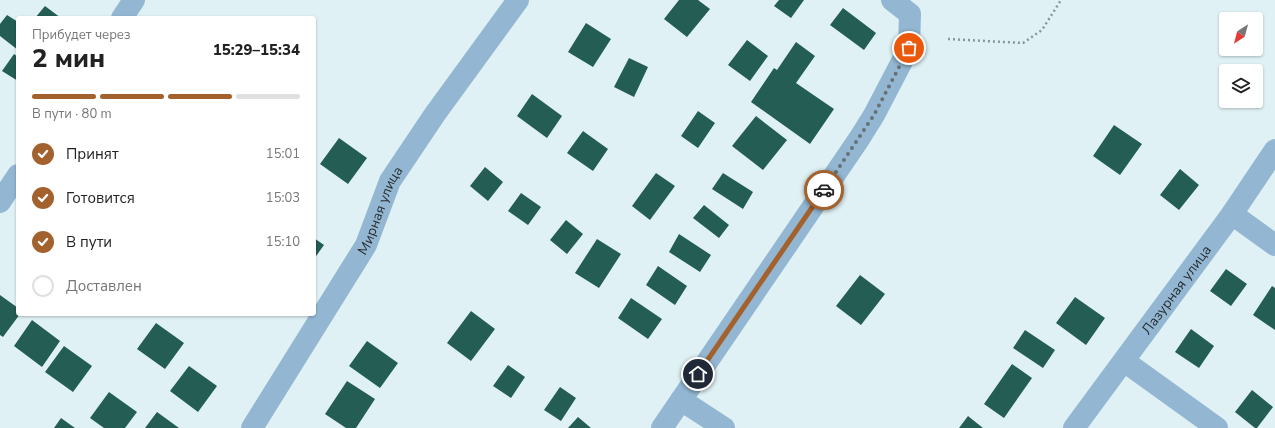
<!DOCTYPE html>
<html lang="ru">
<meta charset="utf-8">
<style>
:root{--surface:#fff;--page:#f6f6f6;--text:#222;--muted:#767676;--line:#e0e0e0;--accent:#a3622d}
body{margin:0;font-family:"Nunito Sans",sans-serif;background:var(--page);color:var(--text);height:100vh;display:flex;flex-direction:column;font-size:15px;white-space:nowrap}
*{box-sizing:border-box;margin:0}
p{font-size:13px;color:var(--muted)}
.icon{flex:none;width:22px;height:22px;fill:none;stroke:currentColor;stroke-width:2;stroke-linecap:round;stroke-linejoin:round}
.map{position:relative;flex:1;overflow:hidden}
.panel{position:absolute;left:16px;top:16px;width:300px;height:300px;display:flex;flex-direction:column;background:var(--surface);border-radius:4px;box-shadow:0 1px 3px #0004}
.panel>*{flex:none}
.needle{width:26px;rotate:216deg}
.tools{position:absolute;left:1219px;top:12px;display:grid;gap:8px}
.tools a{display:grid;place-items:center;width:44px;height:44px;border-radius:4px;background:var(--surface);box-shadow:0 1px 3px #0004;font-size:20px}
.pin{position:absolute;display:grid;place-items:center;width:34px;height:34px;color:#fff;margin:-17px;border:2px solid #fff;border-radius:50%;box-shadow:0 1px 4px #0007}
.courier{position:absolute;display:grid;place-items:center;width:40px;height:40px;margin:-20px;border:3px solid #a3622d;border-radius:50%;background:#fff;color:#222;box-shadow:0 1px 5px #0007}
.overview em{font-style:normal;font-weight:800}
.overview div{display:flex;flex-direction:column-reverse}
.overview{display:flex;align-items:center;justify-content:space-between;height:68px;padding:0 16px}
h1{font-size:26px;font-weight:800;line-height:30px}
.bar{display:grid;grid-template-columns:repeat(4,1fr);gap:6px 4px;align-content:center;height:48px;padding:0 16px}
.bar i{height:5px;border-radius:3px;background:var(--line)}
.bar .on{background:var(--accent)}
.bar p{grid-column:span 4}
ol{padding:0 16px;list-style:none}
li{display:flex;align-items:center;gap:12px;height:44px}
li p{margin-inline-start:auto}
li .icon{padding:4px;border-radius:50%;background:var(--accent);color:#fff;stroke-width:4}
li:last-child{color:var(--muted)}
li i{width:22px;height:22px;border:2px solid var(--line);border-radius:50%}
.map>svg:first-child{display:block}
.building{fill:#235d54}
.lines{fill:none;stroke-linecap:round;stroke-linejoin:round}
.path{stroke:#899698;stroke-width:2.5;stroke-dasharray:2 3;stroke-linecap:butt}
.minor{stroke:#93b6d2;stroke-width:22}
.done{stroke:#677274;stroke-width:4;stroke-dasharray:0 7.2}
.route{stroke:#a3622d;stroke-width:5}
.labels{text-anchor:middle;stroke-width:4;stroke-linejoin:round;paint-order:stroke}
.street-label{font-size:14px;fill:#272e2f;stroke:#dff1f4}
</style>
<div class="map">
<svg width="1275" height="428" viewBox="0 0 1275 428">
<rect width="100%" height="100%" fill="#dff1f4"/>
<path class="building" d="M679 0H698L710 9 687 37 664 19Z
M779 0H804L791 18 774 6Z
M45 6 61 18H35Z
M843 8 876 33 864 50 830 25Z
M7 15 18 22V50L0 36V24Z
M586 23 611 39 593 67 568 52Z
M747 40 768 56 750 81 728 65Z
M796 42 815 56 796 83 834 109 810 144 751 102 774 68 777 70Z
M14 54 18 57V81L2 71Z
M629 58 648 67 634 97 614 87Z
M532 94 562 116 547 138 517 116Z
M698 111 715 123 698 148 681 136Z
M756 116 787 140 763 170 732 146Z
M1114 125 1142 144 1120 175 1093 156Z
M583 131 608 149 593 171 567 153Z
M339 138 367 158 348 184 320 164Z
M485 167 503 182 488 201 470 186Z
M1180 169 1199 185 1179 210 1160 195Z
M656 173 675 186 650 220 632 206Z
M723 173 753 192 743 209 712 189Z
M521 193 541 207 528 225 508 211Z
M704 205 729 225 719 238 693 218Z
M566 220 583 234 567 254 550 240Z
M679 234 711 255 700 272 669 252Z
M314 238 324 245 314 259Z
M597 239 621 254 599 288 575 273Z
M658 266 687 286 675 305 646 285Z
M1226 269 1247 284 1231 306 1210 291Z
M860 275 885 294 861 325 836 306Z
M1272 286 1275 288V330L1253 315Z
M0 295 18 308V314H20L3 337 0 335Z
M1075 297 1105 318 1086 345 1056 323Z
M631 298 662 319 648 339 618 318Z
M471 311 495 329 471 361 447 343Z
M32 320 60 341 42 367 14 346Z
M156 323 184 343 165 369 137 349Z
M1191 329 1214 346 1199 368 1175 352Z
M1025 330 1055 350 1043 368 1013 348Z
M367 341 398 363 380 388 349 366Z
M64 346 92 366 73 392 45 372Z
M1012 364 1032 378 1004 418 984 404Z
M508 365 525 377 511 398 493 386Z
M189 366 217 386 198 412 170 391Z
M347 381 375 399 356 428H346L325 414Z
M560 387 576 398 561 421 544 410Z
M1252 390 1273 407 1257 428H1255L1235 412Z
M109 392 137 412 125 428H104L90 418Z
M157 412 179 428H145Z
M968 416 983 428H959Z
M578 417 591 428H568Z
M61 418 75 428H54Z"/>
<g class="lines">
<path class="path" d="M948 39 1023 43 1042 30 1061 0"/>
<g class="minor">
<path d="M122 18 134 0"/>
<path d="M0 202 18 175"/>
<path d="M1232 214 1275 245"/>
<path d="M1124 361 1217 428"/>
<path d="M681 400 724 428"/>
<path id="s1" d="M252 428 366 245 390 181 435 114 518 0"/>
<path d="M662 428 859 139 874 115 909 48 910 14 892 0"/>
<path id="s2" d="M1074 428 1232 214 1275 150"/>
</g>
</g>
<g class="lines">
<path class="done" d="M824 190 874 115 909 48"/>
<path class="route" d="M698 374 824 190"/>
</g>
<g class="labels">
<g class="street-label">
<text dy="5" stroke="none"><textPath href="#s1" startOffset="253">Мирная улица</textPath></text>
<text dy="5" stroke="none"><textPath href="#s2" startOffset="172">Лазурная улица</textPath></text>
</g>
</g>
</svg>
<div class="tools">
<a><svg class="needle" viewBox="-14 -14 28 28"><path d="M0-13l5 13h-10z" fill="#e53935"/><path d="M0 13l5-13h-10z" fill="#767676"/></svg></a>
<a><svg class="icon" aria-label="layers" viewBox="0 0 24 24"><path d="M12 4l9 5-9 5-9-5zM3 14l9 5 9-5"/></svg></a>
</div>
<div class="pin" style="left:909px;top:48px;background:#ea580c"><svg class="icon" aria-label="bag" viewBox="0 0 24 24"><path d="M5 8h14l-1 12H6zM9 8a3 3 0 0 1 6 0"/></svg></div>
<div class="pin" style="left:698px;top:374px;background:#1f2937"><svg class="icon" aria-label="home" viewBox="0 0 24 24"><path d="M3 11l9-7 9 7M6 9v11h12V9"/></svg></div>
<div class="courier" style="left:824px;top:190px"><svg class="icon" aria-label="car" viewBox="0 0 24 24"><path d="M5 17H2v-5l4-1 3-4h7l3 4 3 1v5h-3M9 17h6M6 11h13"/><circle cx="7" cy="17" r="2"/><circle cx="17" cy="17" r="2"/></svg></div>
<section class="panel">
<div class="overview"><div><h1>2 мин</h1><p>Прибудет через</p></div><em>15:29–15:34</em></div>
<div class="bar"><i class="on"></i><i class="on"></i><i class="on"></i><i></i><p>В пути · 80 m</p></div>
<ol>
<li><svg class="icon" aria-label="check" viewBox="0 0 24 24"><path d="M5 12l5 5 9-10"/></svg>Принят<p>15:01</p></li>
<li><svg class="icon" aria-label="check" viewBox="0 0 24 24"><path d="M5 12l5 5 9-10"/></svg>Готовится<p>15:03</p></li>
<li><svg class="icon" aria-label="check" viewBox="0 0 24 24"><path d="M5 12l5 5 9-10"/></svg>В пути<p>15:10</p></li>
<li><i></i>Доставлен</li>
</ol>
</section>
</div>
